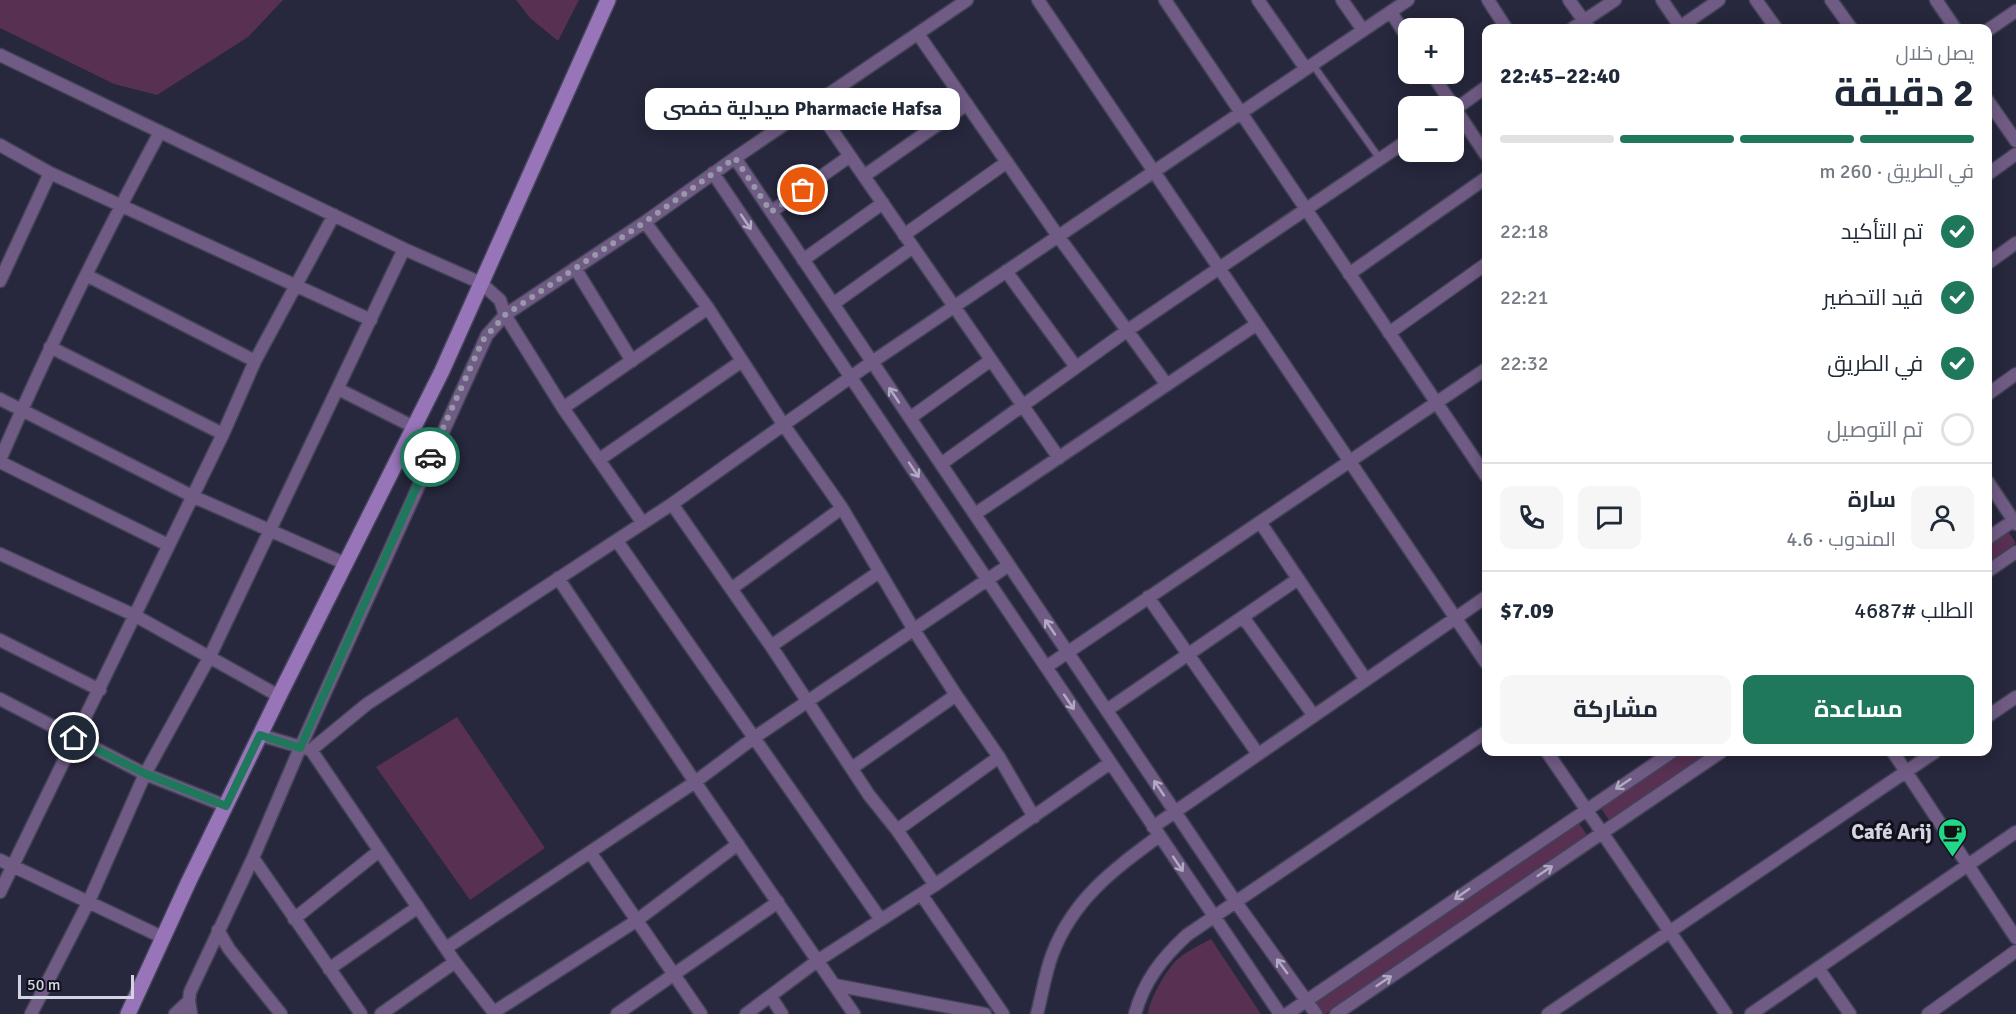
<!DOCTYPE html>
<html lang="ar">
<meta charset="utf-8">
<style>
:root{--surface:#fff;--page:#f6f6f7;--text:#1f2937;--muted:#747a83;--line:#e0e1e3;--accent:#1f785b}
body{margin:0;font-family:Signika,Cairo,sans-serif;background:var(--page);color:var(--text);direction:rtl;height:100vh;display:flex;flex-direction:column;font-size:22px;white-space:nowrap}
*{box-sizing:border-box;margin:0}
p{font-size:20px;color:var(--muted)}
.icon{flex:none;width:33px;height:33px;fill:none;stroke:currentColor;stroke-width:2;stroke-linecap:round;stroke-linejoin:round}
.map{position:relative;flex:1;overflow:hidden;direction:ltr}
.sheet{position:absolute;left:1482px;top:24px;width:510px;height:732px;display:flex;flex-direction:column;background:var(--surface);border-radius:12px;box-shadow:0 3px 15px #0003;direction:rtl}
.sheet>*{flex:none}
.tools{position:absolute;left:1398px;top:18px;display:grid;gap:12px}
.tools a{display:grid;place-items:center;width:66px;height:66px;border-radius:12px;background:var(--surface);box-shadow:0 3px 15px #0003;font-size:30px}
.scale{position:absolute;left:18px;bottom:15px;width:116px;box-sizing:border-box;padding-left:6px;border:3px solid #d3d5e3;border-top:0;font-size:16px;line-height:21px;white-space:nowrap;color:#d3d5e3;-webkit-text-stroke:4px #11111b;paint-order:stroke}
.pin{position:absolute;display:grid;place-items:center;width:51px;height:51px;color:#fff;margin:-26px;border:3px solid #fff;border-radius:50%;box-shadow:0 2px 6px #0007}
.courier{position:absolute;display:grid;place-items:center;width:60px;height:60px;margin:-30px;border:4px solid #1f785b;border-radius:50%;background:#fff;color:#222;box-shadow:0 2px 8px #0007}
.bubble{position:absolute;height:42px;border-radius:12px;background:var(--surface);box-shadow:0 3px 15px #0003;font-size:20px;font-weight:700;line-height:42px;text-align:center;direction:rtl}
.summary em{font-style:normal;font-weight:700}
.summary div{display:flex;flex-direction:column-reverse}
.summary{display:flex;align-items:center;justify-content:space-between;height:102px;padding:0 18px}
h1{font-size:39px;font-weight:700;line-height:45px}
.bar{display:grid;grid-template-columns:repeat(4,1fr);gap:9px 6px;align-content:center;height:72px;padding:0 18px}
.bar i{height:8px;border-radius:4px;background:var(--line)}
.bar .active{background:var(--accent)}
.bar p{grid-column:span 4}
.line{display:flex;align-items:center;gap:15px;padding:0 18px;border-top:2px solid var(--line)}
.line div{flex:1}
.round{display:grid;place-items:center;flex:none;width:63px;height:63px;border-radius:12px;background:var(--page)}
ol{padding:0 18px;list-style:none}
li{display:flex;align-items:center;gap:18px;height:66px}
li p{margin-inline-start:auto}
li .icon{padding:6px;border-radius:50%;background:var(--accent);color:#fff;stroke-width:4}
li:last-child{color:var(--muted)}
li i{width:33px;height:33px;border:3px solid var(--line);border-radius:50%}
.cta{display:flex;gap:12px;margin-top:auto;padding:12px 18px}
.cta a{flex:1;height:69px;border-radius:12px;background:var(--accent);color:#fff;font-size:24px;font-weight:700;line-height:69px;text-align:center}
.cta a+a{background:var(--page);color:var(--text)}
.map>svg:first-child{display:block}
.green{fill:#573052}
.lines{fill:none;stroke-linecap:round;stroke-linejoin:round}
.lane-casing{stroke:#434358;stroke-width:9}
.street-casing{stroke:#434358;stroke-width:15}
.secondary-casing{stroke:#434358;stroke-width:18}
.lane{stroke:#705b84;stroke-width:6}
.street{stroke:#705b84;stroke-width:12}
.secondary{stroke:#9775b8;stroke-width:15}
.oneway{stroke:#b0aac2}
.done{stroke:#9798a9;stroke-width:6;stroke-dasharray:0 10.8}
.route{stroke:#1f785b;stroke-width:8}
.labels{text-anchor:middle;stroke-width:6;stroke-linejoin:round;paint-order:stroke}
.poi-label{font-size:21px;font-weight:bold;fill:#d3d5e3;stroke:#11111b;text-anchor:end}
</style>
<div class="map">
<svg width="2016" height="1014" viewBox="0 0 2016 1014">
<rect width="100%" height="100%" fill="#27273d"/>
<path class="green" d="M0 0H283L248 37 157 95 114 84 0 28Z
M516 0H579L558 41 530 18Z
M2008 531 2016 543 1988 562V545Z
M457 717 545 848 470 900 376 767Z
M1682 752H1711L1609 820 1600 807Z
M1578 822 1587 835 1326 1014H1312L1308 1008Z
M1211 939 1261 1014H1148C1149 1000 1167 968 1178 959 1187 951 1200 945 1211 939Z"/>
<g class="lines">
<defs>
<path id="lane" d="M1313 65 1380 159"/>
<path id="street" d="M1038 0 1486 663
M1165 0 1486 476
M1258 0 1306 69
M1342 0 1363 30
M1488 0 1506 28
M1569 0 1589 28
M1662 0 1681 28
M1756 0 1776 28
M1831 0 1851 28
M1936 0 1955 28
M1391 12 1408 39
M1680 27 1719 0
M1573 28 1615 0
M1988 30 2016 11
M918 34 1058 236 1167 385
M0 55 404 249 481 283 500 300 505 315 563 408 642 522
M1432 74 1486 155
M1988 101 2016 141
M814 104 1059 458
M1454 110 1486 87
M0 145 50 173 371 320
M735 158 1235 901 1316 1014
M713 173 1280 1014
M1988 174 2016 154
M864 176 967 104
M771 212 850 156
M645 222 708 308 783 424 842 508 914 630 956 695 999 757 1034 817
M904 235 1007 162
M803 260 883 203
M1988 263 2016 243
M575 268 632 361
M1006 271 1076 367
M1349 274 1486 178
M86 275 255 361
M0 281 50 173
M833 304 913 247
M1389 333 1486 264
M50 347 223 434
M338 389 414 427
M1988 394 2016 374
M0 399 192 496 344 563
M563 408 708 308
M910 418 991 360
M600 459 742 361
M0 460C48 348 102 240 160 132
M0 462 168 545
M941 464 1128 330 1408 140
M1988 482 2016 524
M672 504 771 646 869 795 897 830 999 757
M975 514 1257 324
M1260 522 1366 680
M1988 538 2016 519
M617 541 881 920
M0 554 134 615 279 696
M1988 571 2016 552
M558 578 695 782 854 1014
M731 589 842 508
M1148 597 1258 754
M1243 617 1314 716
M0 640 100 690
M771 646 879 572
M1046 667 1486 369
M0 699 145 774 226 806
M1107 710 1298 579
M1988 716 2016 697
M260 735 311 750 455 962 495 1014
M311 750 367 704 672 504 872 362 1408 0
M1547 752 1726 1014
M1893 752 2016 938
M852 768 956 695
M1153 827 1486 597
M897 830 935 885
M590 852 701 1014
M253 858 361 1014
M0 860 164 938
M0 892 223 434 255 361 334 215
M921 894 1003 1014
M294 919 379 851
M218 930 229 949 281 1014
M446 948 695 782 755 737 1009 565
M1818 968 1850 1014
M329 969 418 907
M835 985 985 1014
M771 997 782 1014
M494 1012 636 921 738 844
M31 1014 89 901 145 774 210 656 404 249
M175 1014 189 1001
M191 1014 189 1001 190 992 253 858 300 748 487 335 505 315 645 222 735 158 967 0
M381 1014 455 962
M617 1014 778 902
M746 1014 817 961 935 885 1110 763
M1037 1014C1042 995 1045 974 1052 955 1073 899 1113 870 1159 836
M1135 1014C1144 981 1162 958 1187 935L1486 732
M1287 1014 1672 752
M1336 1014 1721 752
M1548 1014 1935 752
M1751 1014 2016 832
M1928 1014 2016 951"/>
<path id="secondary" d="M128 1014 189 881 279 696 442 371 608 0"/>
</defs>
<use href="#lane" class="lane-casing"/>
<use href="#street" class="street-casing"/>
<use href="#secondary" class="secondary-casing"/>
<use href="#lane" class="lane"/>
<use href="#street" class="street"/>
<use href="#secondary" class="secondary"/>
</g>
<defs><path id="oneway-shaft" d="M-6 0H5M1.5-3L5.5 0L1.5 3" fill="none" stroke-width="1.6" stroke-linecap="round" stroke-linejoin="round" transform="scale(1.5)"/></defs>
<g class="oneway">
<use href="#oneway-shaft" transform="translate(746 222) rotate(56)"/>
<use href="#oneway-shaft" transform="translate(894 395) rotate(-124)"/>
<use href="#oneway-shaft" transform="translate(914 470) rotate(56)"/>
<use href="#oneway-shaft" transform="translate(1050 627) rotate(-124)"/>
<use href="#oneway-shaft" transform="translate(1069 702) rotate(56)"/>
<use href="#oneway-shaft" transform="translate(1623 784) rotate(146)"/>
<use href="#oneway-shaft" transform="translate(1159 788) rotate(-124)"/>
<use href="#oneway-shaft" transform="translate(1178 864) rotate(56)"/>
<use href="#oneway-shaft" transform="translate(1545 871) rotate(-34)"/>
<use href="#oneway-shaft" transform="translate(1462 894) rotate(145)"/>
<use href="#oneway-shaft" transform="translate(1282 966) rotate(-126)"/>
<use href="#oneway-shaft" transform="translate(1384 981) rotate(-34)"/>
</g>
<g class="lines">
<path class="done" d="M430 457 483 340 505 315 645 222 735 158 771 212 803 190"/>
<path class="route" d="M74 738 146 774 226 806 260 735 300 748 430 457"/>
</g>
<defs>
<symbol id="cafe-pin" viewBox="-11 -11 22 30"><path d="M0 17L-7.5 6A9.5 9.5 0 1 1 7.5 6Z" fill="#20d887" stroke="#11111b"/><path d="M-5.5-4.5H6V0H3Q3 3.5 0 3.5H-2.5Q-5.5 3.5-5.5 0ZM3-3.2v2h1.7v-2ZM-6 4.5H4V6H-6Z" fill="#111"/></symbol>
</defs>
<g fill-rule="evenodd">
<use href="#cafe-pin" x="1936" y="816" width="33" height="45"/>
</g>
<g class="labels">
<g class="poi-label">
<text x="1932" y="839">Café Arij</text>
</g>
</g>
</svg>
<div class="tools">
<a>+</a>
<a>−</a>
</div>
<div class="scale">50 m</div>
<div class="pin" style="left:803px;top:190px;background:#ea580c"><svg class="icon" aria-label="bag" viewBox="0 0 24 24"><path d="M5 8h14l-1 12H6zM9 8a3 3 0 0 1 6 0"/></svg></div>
<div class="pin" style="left:74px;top:738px;background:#1f2937"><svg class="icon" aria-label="home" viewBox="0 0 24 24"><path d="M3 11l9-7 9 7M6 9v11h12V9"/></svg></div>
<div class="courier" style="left:430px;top:457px"><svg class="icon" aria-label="car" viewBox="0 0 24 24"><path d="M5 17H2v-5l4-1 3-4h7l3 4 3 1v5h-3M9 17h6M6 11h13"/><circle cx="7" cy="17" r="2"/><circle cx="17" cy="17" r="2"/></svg></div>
<div class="bubble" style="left:645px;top:88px;width:315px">Pharmacie Hafsa صيدلية حفصى</div>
<section class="sheet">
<div class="summary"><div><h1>2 دقيقة</h1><p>يصل خلال</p></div><em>22:40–22:45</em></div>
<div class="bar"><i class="active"></i><i class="active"></i><i class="active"></i><i></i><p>في الطريق · 260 m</p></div>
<ol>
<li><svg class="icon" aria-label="check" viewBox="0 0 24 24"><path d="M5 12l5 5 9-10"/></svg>تم التأكيد<p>22:18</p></li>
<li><svg class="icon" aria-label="check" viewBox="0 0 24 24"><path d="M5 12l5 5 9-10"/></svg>قيد التحضير<p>22:21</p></li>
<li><svg class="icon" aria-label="check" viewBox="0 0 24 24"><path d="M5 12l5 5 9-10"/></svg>في الطريق<p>22:32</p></li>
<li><i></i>تم التوصيل</li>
</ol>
<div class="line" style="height:108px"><a class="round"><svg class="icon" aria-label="person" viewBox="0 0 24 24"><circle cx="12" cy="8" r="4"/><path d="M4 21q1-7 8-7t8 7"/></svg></a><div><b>سارة</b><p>المندوب · 4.6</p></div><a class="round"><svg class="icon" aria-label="chat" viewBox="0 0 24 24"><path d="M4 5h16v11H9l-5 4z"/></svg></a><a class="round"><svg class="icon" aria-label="phone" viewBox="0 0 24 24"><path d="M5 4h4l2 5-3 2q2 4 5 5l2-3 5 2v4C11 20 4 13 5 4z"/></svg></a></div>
<div class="line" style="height:78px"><div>الطلب #4687</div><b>$7.09</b></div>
<div class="cta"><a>مساعدة</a><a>مشاركة</a></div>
</section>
</div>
